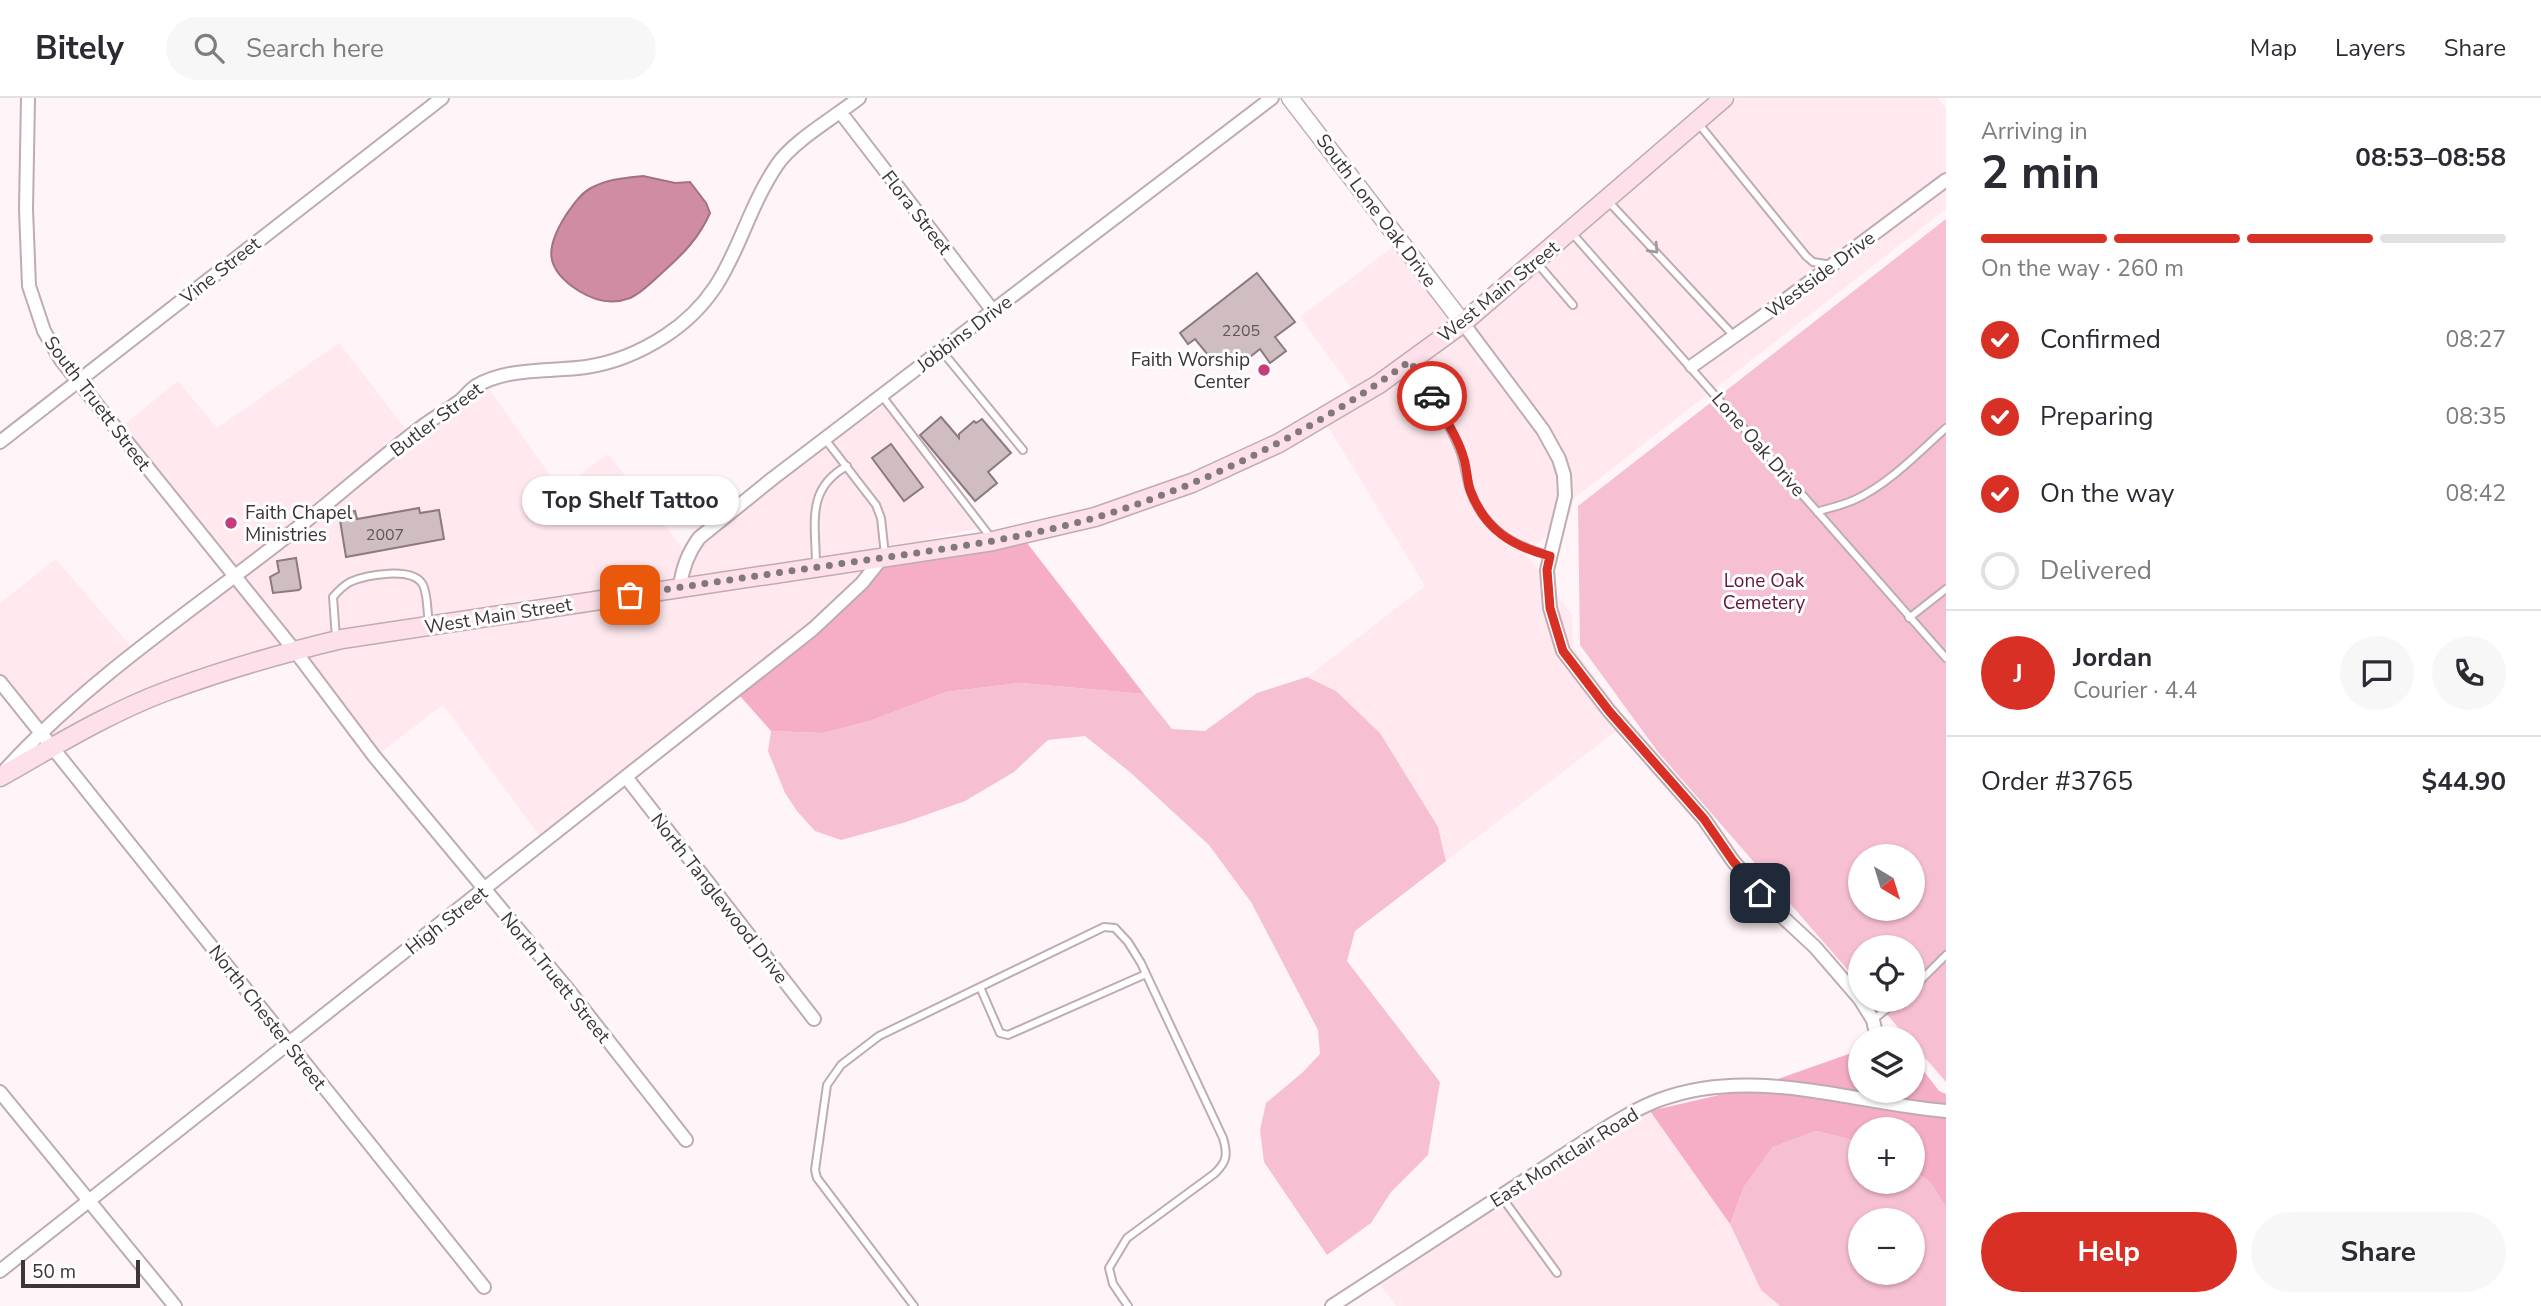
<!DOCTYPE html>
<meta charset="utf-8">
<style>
:root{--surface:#fff;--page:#f7f7f7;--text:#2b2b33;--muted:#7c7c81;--line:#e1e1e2;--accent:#d93025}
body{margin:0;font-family:"Nunito Sans",sans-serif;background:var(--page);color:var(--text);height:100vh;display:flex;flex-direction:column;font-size:26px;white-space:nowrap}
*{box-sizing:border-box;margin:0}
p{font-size:23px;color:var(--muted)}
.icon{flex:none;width:38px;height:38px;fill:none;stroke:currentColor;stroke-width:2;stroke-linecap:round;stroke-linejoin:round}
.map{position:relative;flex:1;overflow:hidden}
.side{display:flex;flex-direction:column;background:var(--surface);width:595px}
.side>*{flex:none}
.needle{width:46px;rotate:142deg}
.fabs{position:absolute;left:1848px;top:746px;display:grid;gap:14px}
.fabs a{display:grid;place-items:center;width:77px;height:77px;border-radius:50%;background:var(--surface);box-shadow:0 2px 5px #0004;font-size:35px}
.scale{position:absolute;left:21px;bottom:18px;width:119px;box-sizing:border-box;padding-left:7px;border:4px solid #3d3538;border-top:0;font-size:19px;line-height:24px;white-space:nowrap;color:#3d3538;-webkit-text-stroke:5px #fff;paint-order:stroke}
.pin{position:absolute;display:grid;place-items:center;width:60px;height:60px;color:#fff;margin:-30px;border-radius:14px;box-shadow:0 4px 10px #0006}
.courier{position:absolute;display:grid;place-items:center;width:70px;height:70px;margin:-35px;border:5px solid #d93025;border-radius:50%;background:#fff;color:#222;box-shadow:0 2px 9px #0007}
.bubble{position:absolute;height:49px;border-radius:24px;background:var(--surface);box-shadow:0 2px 5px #0004;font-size:23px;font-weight:700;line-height:49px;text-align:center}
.head em{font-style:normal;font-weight:700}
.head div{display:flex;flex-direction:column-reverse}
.head{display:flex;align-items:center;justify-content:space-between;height:119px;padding:0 35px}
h1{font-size:46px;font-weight:700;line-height:52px}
.bar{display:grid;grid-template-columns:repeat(4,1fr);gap:10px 7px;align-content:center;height:84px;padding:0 35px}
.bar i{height:9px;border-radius:5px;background:var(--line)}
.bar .selected{background:var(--accent)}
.bar p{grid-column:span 4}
.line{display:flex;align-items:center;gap:18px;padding:0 35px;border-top:2px solid var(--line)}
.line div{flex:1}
.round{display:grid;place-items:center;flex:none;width:74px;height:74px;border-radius:37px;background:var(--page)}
ol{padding:0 35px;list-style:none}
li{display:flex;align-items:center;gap:21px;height:77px}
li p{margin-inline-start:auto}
li .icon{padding:7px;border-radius:50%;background:var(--accent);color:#fff;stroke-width:4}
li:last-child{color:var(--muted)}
li i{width:38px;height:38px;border:4px solid var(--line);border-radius:50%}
.primary-button{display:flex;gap:14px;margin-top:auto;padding:14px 35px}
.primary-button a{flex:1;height:80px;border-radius:42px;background:var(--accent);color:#fff;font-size:28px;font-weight:700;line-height:80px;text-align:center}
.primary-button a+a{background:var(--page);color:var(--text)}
header{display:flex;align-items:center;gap:42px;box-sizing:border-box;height:98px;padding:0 35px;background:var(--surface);border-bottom:2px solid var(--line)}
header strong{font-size:33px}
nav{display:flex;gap:38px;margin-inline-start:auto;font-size:24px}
.search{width:490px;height:63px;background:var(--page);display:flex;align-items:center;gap:18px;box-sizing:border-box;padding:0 24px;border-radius:38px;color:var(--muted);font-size:26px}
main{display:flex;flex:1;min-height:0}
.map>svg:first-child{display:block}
.built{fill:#ffe9ef}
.green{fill:#f7c0d2;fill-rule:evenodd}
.forest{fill:#f5aec6}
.water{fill:#cf8ca2;stroke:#a37282;stroke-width:2}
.building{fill:#cfbdc2;stroke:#8b7a7f;stroke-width:2}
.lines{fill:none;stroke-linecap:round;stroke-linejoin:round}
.service-casing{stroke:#beacb1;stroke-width:10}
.minor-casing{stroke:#beacb1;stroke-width:16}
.tertiary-casing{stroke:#beacb1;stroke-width:19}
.secondary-casing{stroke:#beacb1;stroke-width:21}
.service{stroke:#fff;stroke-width:6}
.minor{stroke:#fff;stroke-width:12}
.tertiary{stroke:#fff;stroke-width:16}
.secondary{stroke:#fde0ea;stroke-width:18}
.oneway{stroke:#9e9a9c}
.done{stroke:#81787b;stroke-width:7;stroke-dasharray:0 12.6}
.route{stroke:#d93025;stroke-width:9}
.poi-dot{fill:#c53c78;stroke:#fff;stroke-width:2.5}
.labels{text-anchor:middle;stroke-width:6;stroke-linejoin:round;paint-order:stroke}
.number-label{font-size:16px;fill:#62575a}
.street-label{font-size:19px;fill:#3d3538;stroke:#fff}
.poi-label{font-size:19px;fill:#3d3538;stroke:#fff;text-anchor:end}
.park-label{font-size:19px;fill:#66163a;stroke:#fff}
</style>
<header>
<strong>Bitely</strong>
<div class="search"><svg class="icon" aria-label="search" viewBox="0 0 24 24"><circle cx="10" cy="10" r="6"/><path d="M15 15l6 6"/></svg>Search here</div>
<nav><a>Map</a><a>Layers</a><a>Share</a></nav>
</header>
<main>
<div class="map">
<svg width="1946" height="1208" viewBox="0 0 1946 1208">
<rect width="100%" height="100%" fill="#fff4f7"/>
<path class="built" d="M1737 0H1938L1946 11V111L1573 401 1571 415 1526 456 1572 517 1573 549 1628 624 1446 763 1443 743 1380 635 1336 593 1307 579 1425 488 1327 327 1384 293 1475 227Z
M1394 148 1451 222 1373 278 1352 291 1300 219Z
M339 245 412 339 484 284 560 391 608 356 683 451 885 306 983 429 898 448 339 532 280 547 161 585 48 641 0 584V505L56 461 135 553 231 479 115 334 178 283 217 330Z
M872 471 732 589 539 737 443 607 376 658 307 559 339 552Z
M1650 1013 1730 1126 1761 1192 1780 1208H1396L1376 1182 1529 1085Z"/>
<path class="green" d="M1946 121V984L1913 946V940H1907L1874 901H1913V849H1860V886L1658 654 1580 547 1578 408ZM1860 758H1913V810H1860Z
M1307 579 1336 593 1380 635 1438 729 1446 763 1355 833 1347 863 1440 984 1428 1057 1391 1094 1371 1125 1327 1157 1264 1064 1260 1032 1266 1005 1303 974 1320 956 1318 932 1251 804 1209 747 1131 675 1085 638 1048 642 1014 674 965 703 903 725 841 742 815 733 797 713 785 695 768 653 771 633 823 635 870 623 946 594 1021 585 1144 596 1172 631 1205 633 1257 595Z
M1816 1033 1860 1044V1083H1913V1072L1930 1084 1946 1109V1208H1780L1761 1192 1730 1126 1744 1089 1773 1049ZM1860 1122H1913V1174H1860Z"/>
<path class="forest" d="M1027 445 1144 596 1021 585 946 594 870 623 823 635 771 633 732 589 872 471 962 457Z
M1860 952V992H1913V959L1939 993 1946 996V1109L1930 1084 1913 1072V1031H1860V1044L1816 1033 1773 1049 1744 1089 1730 1126 1650 1013 1758 988Z"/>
<path class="water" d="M643 78 675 85 690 84 706 105 710 115C699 140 683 156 664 173 654 182 642 195 630 200 612 207 595 203 579 193 544 171 545 150 566 117 573 107 580 96 591 90 608 81 624 80 643 78Z"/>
<path class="building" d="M1257 175 1295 224 1275 239 1286 253 1270 265 1260 251 1236 270 1228 260 1217 268 1195 241 1188 246 1180 235Z
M941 319 959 340V336L974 323 976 325 982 321 1011 355 988 374 997 385 975 403 920 337Z
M891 346 923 389 904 403 872 360Z
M419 410 420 415 439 412 444 441 346 459 339 416 355 413 357 421Z
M296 460 301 490 299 492 273 495 270 479 279 474 277 463Z"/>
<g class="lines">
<defs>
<path id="service" d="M1698 25 1806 158 1813 164 1832 167
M1608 103 1734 238
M1572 135 1946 560
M1537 165 1573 207
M941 252 1023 352
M1411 265C1429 292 1446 320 1459 350 1465 364 1465 378 1470 392 1484 431 1513 448 1551 458
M882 298 992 441
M825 341 876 407 881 420 885 457
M1817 414C1829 410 1843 407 1854 402 1889 386 1918 355 1946 330
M816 468C816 426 805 391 847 368
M1909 520 1946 491
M336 540 333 499C338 493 343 488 350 484 366 477 413 468 423 487 428 497 427 515 429 526
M980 889 1000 935 1008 937 1146 876
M1913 890 1946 857
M1873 922 1899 901
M1501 1098 1557 1175
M914 1208 817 1080 815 1072 827 987 841 967 879 938 1104 829 1115 830 1128 844 1141 865 1223 1040C1228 1057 1227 1064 1214 1076L1127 1140 1109 1170 1113 1186 1128 1208"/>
<path id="minor" d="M28 0 26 111 29 188 44 233 61 262 295 553 374 658 566 889 686 1042
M841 15 993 213
M1463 225 1543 332 1559 361 1564 377 1565 398 1547 472 1550 510 1563 553 1609 613 1704 721 1733 763 1774 811 1815 849 1860 901
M1692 268 1784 203 1946 82
M0 344 442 0
M680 489C682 471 688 455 699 440L772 381 1272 0
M0 584 484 1189
M6 671C91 578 198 509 296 431 339 397 379 361 423 328 435 319 448 312 460 303 466 298 470 292 476 288 509 269 550 274 586 269 613 265 642 253 665 238 736 192 735 130 777 67 793 43 835 19 859 0
M626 679 814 921
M1860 901 1873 922 1877 940
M0 994 175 1208
M0 1173 813 531 862 485 882 460
M1332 1208 1593 1038C1614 1025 1635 1011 1659 1002 1752 967 1852 1005 1946 1013"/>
<path id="tertiary" d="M1290 0 1463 225"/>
<path id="secondary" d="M0 679C53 649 110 614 167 593 224 572 283 555 342 541L993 443 1095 419 1192 385 1279 345 1379 286 1463 225 1724 0"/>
</defs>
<use href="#service" class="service-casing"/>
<use href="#minor" class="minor-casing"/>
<use href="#tertiary" class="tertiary-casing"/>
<use href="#secondary" class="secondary-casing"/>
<use href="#service" class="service"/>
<use href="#minor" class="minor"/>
<use href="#tertiary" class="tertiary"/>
<use href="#secondary" class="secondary"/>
</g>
<defs><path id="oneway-chevron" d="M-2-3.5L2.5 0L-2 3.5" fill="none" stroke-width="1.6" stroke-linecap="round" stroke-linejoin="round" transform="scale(1.75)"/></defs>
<use class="oneway" href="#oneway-chevron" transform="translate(1654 151) rotate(47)"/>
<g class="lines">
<path class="done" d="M630 497C714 484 797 472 881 460 952 450 1024 440 1094 420 1206 387 1315 332 1410 263L1432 298"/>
<path class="route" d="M1432 298C1443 318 1458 339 1464 361 1467 371 1467 382 1470 392 1485 432 1512 448 1550 458L1547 472 1550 510 1563 553 1609 613 1704 721 1733 763 1760 795"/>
</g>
<g class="poi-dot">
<circle cx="1264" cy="272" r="7"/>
<circle cx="231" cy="425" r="7"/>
</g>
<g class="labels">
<g class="number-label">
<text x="1241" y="238">2205</text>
<text x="385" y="442">2007</text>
</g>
<g class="street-label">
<text transform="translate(1377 112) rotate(53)" y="7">South Lone Oak Drive</text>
<text transform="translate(917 114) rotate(52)" y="7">Flora Street</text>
<text transform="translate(220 172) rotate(-38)" y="7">Vine Street</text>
<text transform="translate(1820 176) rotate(-37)" y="7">Westside Drive</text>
<text transform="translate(1498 193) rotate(-39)" y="7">West Main Street</text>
<text transform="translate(964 235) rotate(-37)" y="7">Jobbins Drive</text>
<text transform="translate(98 305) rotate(53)" y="7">South Truett Street</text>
<text transform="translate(436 321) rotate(-37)" y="7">Butler Street</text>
<text transform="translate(1759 346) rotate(49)" y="7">Lone Oak Drive</text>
<text transform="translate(498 517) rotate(-9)" y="7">West Main Street</text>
<text transform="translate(720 800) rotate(52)" y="7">North Tanglewood Drive</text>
<text transform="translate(446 822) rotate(-38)" y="7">High Street</text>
<text transform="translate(556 879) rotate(51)" y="7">North Truett Street</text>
<text transform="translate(268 919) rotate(52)" y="7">North Chester Street</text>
<text transform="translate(1564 1059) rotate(-32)" y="7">East Montclair Road</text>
</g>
<g class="poi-label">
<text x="1250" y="268">Faith Worship<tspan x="1250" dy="22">Center</tspan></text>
<text x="245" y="421" text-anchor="start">Faith Chapel<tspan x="245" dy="22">Ministries</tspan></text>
</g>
<g class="park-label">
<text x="1764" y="489">Lone Oak<tspan x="1764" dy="22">Cemetery</tspan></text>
</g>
</g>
</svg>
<div class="fabs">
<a><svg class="needle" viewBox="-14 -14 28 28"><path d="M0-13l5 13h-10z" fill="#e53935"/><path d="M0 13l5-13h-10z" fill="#7c7c81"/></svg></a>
<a><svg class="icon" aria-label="locate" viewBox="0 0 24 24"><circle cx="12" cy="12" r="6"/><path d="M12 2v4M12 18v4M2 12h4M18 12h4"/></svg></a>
<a><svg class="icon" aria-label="layers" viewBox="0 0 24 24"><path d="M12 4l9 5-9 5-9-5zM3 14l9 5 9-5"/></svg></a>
<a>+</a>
<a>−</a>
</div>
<div class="scale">50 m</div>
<div class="pin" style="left:630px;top:497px;background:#ea580c"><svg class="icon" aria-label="bag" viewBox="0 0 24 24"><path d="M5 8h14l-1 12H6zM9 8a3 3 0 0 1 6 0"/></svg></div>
<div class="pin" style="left:1760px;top:795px;background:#1f2937"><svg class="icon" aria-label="home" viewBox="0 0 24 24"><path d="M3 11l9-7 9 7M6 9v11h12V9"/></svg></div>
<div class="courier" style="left:1432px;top:298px"><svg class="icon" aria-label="car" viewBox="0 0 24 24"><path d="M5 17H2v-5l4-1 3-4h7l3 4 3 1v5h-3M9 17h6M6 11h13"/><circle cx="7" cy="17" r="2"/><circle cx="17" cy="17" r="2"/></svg></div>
<div class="bubble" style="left:522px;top:378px;width:217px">Top Shelf Tattoo</div>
</div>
<section class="side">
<div class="head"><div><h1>2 min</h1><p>Arriving in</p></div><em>08:53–08:58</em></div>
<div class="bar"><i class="selected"></i><i class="selected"></i><i class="selected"></i><i></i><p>On the way · 260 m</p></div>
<ol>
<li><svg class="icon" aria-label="check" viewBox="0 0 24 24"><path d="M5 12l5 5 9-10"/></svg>Confirmed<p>08:27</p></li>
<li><svg class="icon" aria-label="check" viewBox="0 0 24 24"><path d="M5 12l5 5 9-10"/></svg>Preparing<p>08:35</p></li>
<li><svg class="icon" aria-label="check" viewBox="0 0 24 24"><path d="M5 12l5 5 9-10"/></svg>On the way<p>08:42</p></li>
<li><i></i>Delivered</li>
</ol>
<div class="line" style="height:126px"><b class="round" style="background:var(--accent);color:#fff">J</b><div><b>Jordan</b><p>Courier · 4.4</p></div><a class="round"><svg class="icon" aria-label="chat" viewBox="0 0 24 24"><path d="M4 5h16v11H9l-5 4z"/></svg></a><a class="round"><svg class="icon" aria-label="phone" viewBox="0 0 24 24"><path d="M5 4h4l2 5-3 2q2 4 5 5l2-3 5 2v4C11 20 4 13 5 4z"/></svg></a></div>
<div class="line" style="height:91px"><div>Order #3765</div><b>$44.90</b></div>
<div class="primary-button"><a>Help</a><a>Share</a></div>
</section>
</main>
